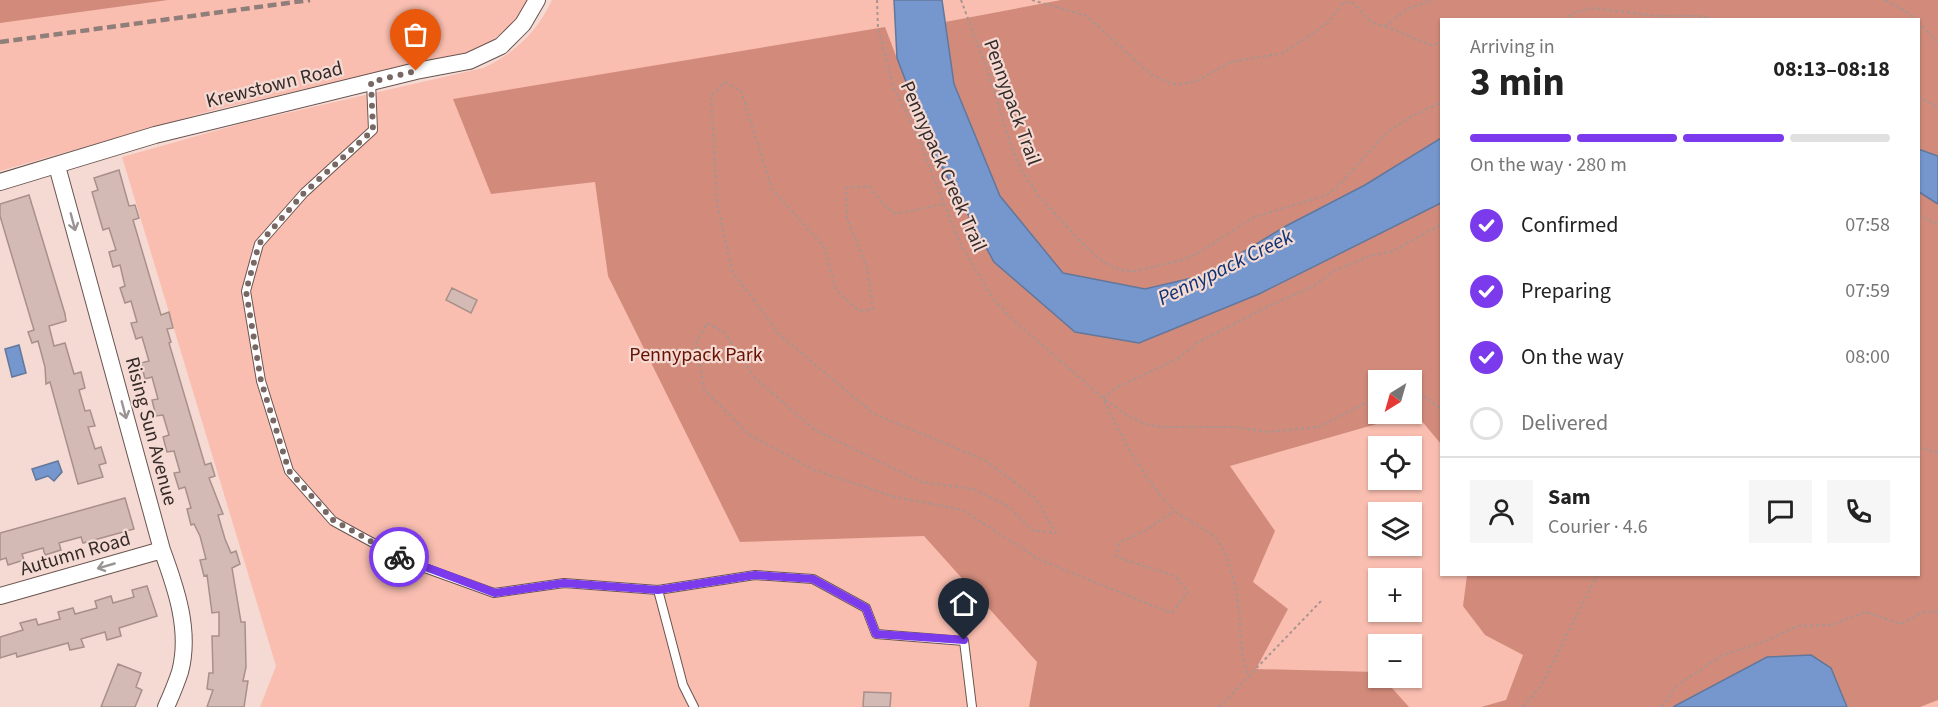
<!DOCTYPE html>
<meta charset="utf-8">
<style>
:root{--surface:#fff;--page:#f6f6f6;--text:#222;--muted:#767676;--line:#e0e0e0;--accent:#7c3aed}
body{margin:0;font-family:"Source Sans 3",sans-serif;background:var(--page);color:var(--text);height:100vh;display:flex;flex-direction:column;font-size:22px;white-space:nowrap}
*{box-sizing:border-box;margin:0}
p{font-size:20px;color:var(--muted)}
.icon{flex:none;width:33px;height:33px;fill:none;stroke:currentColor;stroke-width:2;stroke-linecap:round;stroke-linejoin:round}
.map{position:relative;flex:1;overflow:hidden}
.side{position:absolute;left:1440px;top:18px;width:480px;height:558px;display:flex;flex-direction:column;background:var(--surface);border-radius:0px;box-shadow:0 2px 4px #0004}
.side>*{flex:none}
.needle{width:39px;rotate:217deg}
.fabs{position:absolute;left:1368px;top:370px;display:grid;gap:12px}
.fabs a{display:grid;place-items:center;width:54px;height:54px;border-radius:0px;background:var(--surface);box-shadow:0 2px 4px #0004;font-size:30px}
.pin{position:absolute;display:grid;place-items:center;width:51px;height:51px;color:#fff;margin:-62px -26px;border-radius:50% 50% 50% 0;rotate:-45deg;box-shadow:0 0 6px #0007}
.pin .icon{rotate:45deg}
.courier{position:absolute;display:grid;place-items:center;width:60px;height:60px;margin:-30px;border:4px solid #7c3aed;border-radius:50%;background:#fff;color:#222;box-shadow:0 2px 8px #0007}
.summary em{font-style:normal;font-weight:700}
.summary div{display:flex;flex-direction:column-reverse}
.summary{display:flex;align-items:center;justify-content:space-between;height:102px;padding:0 30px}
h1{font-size:39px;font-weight:700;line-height:45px}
.bar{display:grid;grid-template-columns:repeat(4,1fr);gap:9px 6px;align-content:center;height:72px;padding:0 30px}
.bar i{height:8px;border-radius:4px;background:var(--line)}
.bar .selected{background:var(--accent)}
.bar p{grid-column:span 4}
.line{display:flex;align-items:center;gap:15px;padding:0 30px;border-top:2px solid var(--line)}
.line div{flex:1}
.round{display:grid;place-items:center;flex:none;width:63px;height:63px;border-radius:0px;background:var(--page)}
ol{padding:0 30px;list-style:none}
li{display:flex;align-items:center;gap:18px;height:66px}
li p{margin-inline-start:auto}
li .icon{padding:6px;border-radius:50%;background:var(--accent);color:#fff;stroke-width:4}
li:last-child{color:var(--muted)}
li i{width:33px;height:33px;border:3px solid var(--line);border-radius:50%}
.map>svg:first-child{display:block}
.green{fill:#f9beb0;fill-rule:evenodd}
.forest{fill:#d28b7b;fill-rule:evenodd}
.water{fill:#7697ce;stroke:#62779c;stroke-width:1.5}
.building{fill:#d4bab4;stroke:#a8908a;stroke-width:1.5}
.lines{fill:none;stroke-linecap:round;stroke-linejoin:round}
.lane-casing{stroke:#6a544f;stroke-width:10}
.street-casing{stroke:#6a544f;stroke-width:18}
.path{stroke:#a99590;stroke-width:2;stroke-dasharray:3 3;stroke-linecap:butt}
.lane{stroke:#fff;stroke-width:8}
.street{stroke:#fff;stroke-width:16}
.rail{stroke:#907e7a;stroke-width:4.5;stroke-dasharray:9 4.5;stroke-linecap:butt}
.oneway{stroke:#9a9594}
.done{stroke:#786864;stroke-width:6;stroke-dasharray:0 10.8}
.route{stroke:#7c3aed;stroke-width:8}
.labels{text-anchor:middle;stroke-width:4.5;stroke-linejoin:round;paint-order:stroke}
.street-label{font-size:20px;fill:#352b29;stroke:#f4dad3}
.park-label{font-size:20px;fill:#661102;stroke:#f4dad3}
.water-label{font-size:21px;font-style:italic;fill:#0c3273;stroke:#f4dad3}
</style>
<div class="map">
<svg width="1938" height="707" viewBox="0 0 1938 707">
<rect width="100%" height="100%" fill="#f4dad3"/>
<path class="green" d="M0 0H530C514 24 502 35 478 50L214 110 0 171Z
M552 0H1938V707H260L276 666 122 157 243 123 483 68C515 53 537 32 552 0ZM1442 20H1918V574H1442ZM1378 381H1412V414H1378ZM1378 447H1412V480H1378ZM1378 513H1412V546H1378ZM1378 579H1412V612H1378ZM1378 645H1412V678H1378Z"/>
<path class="forest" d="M0 0H168L0 23Z
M1061 0H1938V156L1919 149 1918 20H1442L1441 138 1365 185 1286 226 1205 275 1145 289 1063 273 1000 196 954 84 945 22Z
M885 27 930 145 1075 332 1259 294 1441 203V444L1415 413 1230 466 1275 531 1253 582 1288 609 1256 669 1377 672 1378 678H1383L1409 707H1029L1037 662 924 536 740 542 608 276 595 182 491 194 453 99ZM1378 381H1412V414H1378Z
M1919 192 1938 204V700L1920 707H1847L1831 669 1767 657 1673 707H1481L1506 700 1523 655 1485 635 1463 606 1467 575 1918 574Z"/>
<path class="water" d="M894 0H942L954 84 1000 196 1063 273 1145 289 1205 275 1286 226 1365 185 1441 138V203L1259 294 1139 343 1075 332 994 262 930 145 897 58Z
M1918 149 1938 156V204L1919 192Z
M19 345 26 373 12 377 5 349Z
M58 461 62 472 54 481 48 476 36 480 32 469Z
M1811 655 1831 668 1847 707H1673L1767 657Z"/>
<path class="building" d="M119 170 129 206 135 205 139 218 133 220 161 315 169 312 173 328 167 329 171 342 169 343 205 465 211 463 215 476 209 478 223 514 218 515 225 539 231 553 236 551 240 564 232 568 241 622H245L246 667 243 681H248L244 707H207L213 690 207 689 209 673H213L212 636H219V612L212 613 207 575 204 576 200 560 206 559 200 536 194 524 191 525 187 509 191 508 185 487 179 489 174 473 180 472 174 451 167 452 163 437 169 435 163 415 156 416 152 400 158 399 152 377 145 379 141 363 149 361 142 337 136 339 131 323 137 322 131 301 125 303 120 288 125 286 120 265 113 267 109 252 116 250 109 228 103 230 92 192 98 190 94 178Z
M29 195 65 314 66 321 49 326 54 346 65 343 74 374 81 372 85 388 79 390 85 411 90 410 95 426 88 427 95 449 101 447 106 463 99 465 103 477 78 484 50 382 46 384 45 367 38 341 32 343 28 332 34 330 0 216V204Z
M452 288 477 300 471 313 446 300Z
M125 498 134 529 83 543 81 537 59 543 61 550 45 555 43 548 22 554 24 560 8 565 6 558 0 560V533Z
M147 586 157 616 119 628 121 636 107 640 105 632 81 639 84 647 70 650 68 643 17 657 16 653 0 658V637L23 630 20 623 36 619 38 625 60 619 58 612 73 608 75 614 97 608 95 601 111 596 113 603 134 597 132 590Z
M118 664 141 673 136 687 142 690 135 707H101Z
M864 692 891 693 890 707H863Z"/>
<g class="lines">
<defs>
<path id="lane" d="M371 82 373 130 304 193 259 244 246 291 261 381 289 471 333 521 408 562 494 593 564 583 658 590 755 575 813 579 866 608 876 634 964 641 972 707
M658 590 683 685 694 707"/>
<path id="street" d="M57 166 162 550C176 588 191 631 180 672 176 684 171 696 166 707
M0 182 155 135 416 71 469 61 501 46 523 24 537 0
M0 596 162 550"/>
</defs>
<use href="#lane" class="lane-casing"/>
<use href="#street" class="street-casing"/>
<path class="path" d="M877 0 878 28 894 88 916 133 960 243 992 297 1011 318 1103 398 1125 414 1145 424 1161 427H1235L1268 432 1319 427 1378 397
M961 0 992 83 1012 149 1023 173 1038 195 1083 244 1103 262 1120 270 1135 271 1182 260 1198 253 1254 217 1327 195 1337 187 1387 132 1407 119 1442 102
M1032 0 1087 16 1151 75 1173 84H1183L1197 81 1231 62 1283 53 1328 23 1344 2 1353 3 1372 23 1385 26 1407 9 1433 0
M1885 0 1909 13 1916 20
M1564 20 1576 12 1594 8 1657 16H1699L1719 20
M1918 22 1938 42
M1385 26 1430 45 1442 44
M1918 97 1938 107
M943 204 896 214 884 205 869 186 846 188 847 219 867 267 873 309 859 311 836 290 824 247 772 189 741 91 725 82 711 96 717 203 732 271 780 335 874 414 985 460 1035 498 1056 533 1032 530 1008 506 973 489 921 482 815 430 755 378 724 332 707 323 696 342 704 389 748 434 814 470 895 497 963 510 1038 559 1171 613 1188 592 1175 576 1116 557 1119 543 1146 530 1174 511
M1918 215 1938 224
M1412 393H1419L1442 409
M1103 398 1116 388 1179 358 1197 343 1267 307 1314 286 1334 271 1370 256 1393 251 1442 224
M1104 401C1120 435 1147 485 1175 511 1190 524 1212 529 1222 547 1230 562 1236 587 1238 604 1242 630 1238 650 1248 675
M1918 447 1938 453
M1219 707 1323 599
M1523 707 1541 686 1598 574
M1662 707 1676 686 1721 656 1765 641 1798 626 1832 625 1865 612 1901 624 1921 613 1938 611"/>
<use href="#lane" class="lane"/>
<use href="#street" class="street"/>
<path class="rail" d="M0 42 310 0"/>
</g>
<defs><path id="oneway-shaft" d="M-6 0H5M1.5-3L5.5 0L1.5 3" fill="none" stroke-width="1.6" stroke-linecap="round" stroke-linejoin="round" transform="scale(1.5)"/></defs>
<g class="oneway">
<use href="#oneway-shaft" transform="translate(73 222) rotate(75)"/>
<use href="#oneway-shaft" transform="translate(124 410) rotate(75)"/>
<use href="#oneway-shaft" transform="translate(106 566) rotate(164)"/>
</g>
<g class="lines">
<path class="done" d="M399 557 333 520 289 471 261 381 246 291 259 244 304 193 373 130 371 82 416 71"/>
<path class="route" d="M399 557 495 593 564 583 658 590 755 575 813 579 866 608 876 634 964 640"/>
</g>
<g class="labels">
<g class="street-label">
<text transform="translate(274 84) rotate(-14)" y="7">Krewstown Road</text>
<text transform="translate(1013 102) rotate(70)" y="7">Pennypack Trail</text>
<text transform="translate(944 166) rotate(66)" y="7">Pennypack Creek Trail</text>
<text transform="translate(152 431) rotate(75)" y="7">Rising Sun Avenue</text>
<text transform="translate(75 553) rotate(-16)" y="7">Autumn Road</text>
</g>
<g class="park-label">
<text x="696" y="361">Pennypack Park</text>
</g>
<g class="water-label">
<text transform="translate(1225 267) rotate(-26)" y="7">Pennypack Creek</text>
</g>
</g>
</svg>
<div class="fabs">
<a><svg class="needle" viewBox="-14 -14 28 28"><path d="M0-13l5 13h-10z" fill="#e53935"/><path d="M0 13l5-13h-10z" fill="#767676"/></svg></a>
<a><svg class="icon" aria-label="locate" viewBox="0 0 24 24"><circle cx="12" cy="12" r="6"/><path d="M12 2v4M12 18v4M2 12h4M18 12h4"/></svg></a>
<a><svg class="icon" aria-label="layers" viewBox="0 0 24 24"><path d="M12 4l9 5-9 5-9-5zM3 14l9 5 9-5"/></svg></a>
<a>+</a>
<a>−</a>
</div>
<div class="pin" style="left:416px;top:71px;background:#ea580c"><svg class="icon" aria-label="bag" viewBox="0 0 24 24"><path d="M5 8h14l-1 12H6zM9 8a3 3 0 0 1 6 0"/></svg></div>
<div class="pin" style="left:964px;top:640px;background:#1f2937"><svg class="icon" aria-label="home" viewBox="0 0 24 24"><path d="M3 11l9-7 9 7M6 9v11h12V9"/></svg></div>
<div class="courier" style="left:399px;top:557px"><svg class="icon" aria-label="bike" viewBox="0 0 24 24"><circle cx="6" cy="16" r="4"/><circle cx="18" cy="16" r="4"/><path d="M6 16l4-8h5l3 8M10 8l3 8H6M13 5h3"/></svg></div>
<section class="side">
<div class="summary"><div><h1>3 min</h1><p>Arriving in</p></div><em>08:13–08:18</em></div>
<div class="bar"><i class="selected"></i><i class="selected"></i><i class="selected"></i><i></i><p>On the way · 280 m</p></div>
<ol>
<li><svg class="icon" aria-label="check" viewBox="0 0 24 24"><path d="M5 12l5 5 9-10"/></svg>Confirmed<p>07:58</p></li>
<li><svg class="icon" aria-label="check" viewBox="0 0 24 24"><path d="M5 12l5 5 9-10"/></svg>Preparing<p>07:59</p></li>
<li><svg class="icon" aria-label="check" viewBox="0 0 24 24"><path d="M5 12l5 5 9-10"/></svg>On the way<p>08:00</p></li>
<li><i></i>Delivered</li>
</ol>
<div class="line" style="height:108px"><a class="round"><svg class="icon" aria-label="person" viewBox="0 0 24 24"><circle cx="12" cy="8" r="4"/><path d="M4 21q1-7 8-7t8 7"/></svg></a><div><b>Sam</b><p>Courier · 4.6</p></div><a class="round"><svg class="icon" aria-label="chat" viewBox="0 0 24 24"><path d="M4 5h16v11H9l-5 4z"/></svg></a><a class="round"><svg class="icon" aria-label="phone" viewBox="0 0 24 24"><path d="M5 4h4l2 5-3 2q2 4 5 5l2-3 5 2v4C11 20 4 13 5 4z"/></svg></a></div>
</section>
</div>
